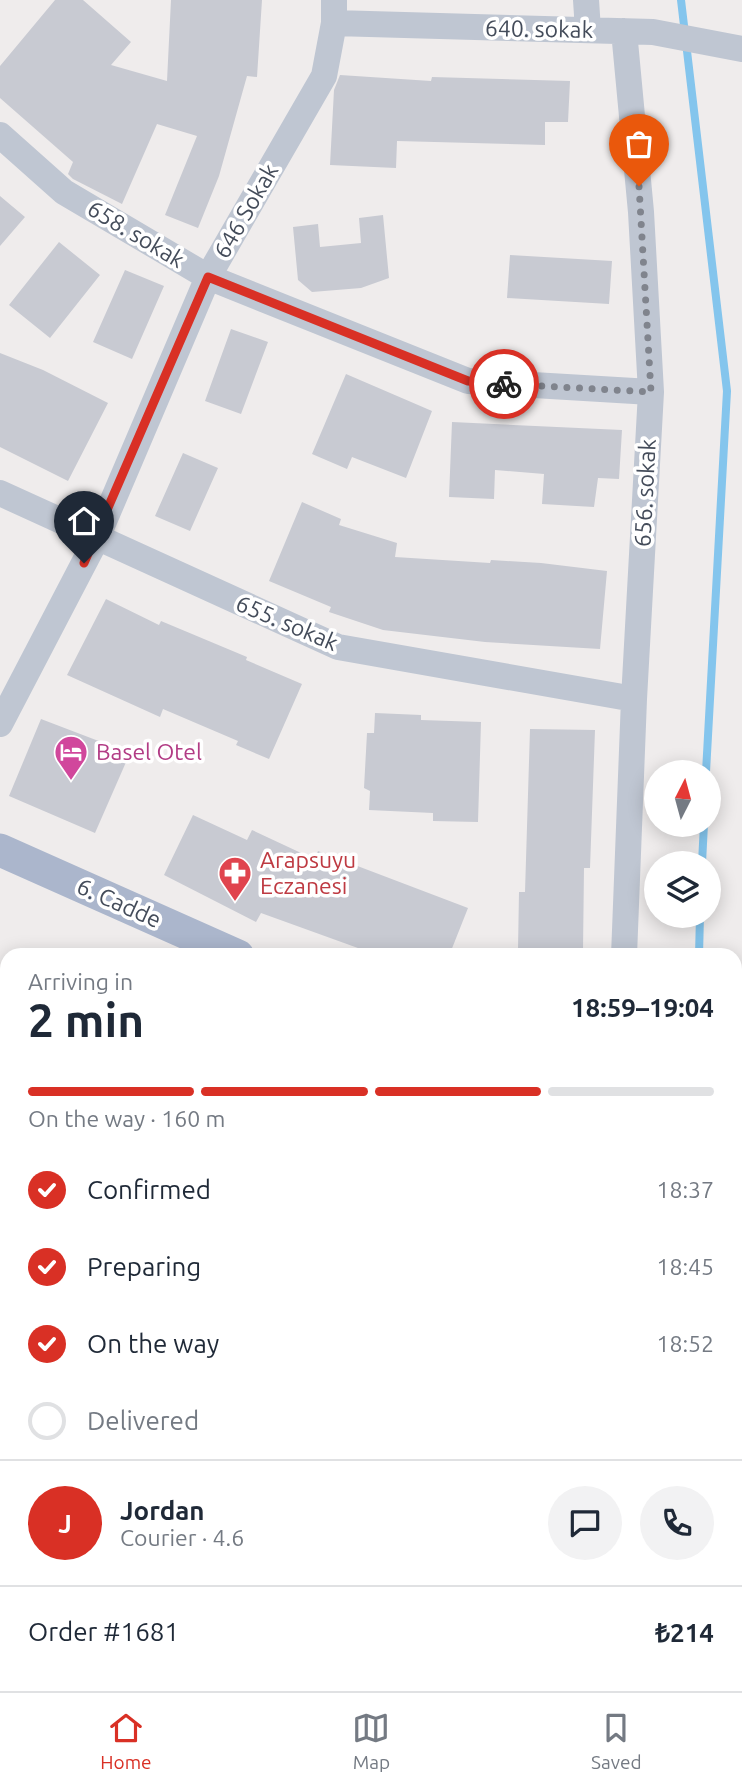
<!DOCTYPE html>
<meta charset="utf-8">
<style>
:root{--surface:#fff;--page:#f2f2f3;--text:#1f2937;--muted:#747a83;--line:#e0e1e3;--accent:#d93025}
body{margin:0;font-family:Ubuntu,sans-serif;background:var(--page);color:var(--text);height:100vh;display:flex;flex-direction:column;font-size:26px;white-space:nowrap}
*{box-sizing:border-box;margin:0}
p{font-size:23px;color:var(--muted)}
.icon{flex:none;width:38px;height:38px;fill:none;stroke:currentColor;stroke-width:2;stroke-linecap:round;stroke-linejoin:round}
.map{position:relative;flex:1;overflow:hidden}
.panel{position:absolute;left:0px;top:948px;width:742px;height:744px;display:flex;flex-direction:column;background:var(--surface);border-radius:21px 21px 0 0;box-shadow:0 4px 18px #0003}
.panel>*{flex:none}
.needle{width:46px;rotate:6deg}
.buttons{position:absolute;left:644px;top:760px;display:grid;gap:14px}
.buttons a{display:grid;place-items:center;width:77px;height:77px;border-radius:50%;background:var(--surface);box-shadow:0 4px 18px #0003;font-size:35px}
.pin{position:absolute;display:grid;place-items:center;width:60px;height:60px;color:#fff;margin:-72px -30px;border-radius:50% 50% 50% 0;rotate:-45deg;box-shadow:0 0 7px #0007}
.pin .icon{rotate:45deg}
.courier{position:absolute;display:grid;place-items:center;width:70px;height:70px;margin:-35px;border:5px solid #d93025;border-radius:50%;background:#fff;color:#222;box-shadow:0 2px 9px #0007}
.head em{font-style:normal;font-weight:600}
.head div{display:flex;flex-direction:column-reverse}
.head{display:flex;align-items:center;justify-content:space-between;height:119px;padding:0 28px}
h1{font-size:46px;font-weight:600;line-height:52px}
.bar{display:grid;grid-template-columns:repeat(4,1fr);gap:10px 7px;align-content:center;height:84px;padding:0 28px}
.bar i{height:9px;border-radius:5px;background:var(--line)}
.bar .active{background:var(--accent)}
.bar p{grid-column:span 4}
.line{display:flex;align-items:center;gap:18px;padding:0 28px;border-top:2px solid var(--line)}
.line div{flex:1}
.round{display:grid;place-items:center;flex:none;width:74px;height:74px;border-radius:37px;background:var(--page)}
ol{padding:0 28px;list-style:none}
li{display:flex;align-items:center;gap:21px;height:77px}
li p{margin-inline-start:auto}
li .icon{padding:7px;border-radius:50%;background:var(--accent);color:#fff;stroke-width:4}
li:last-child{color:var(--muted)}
li i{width:38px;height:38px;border:4px solid var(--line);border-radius:50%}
.menu{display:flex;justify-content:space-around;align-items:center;height:98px;border-top:2px solid var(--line);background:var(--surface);font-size:19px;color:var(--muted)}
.menu a{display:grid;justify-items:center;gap:4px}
.menu .active{color:var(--accent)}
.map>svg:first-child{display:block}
.green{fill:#b8efd7}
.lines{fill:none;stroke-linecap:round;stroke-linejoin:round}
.stream{stroke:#84c5ed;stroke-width:8}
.building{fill:#c8cad2}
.minor{stroke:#bfc6d2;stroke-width:26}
.major{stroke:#abb6cc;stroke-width:33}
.done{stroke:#80848d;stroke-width:7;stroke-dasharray:0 12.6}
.route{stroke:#d93025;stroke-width:9}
.labels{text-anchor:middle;stroke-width:7;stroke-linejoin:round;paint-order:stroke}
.street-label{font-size:23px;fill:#444c5a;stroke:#fff}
.hotel-label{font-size:23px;fill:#b23c85;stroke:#fff;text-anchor:start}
.health-label{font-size:23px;fill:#be3a42;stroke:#fff;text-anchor:start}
</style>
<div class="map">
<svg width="742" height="1691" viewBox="0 0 742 1691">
<rect width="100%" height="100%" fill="#efecec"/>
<path class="green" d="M735 1230 742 1233V1569L735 1577Z
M545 1685H646L642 1691H543Z"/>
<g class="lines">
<path class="stream" d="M681 0 727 391 706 772
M702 863 704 824
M699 956 700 915
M587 1691 589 1685"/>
</g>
<path class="building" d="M55 0H83L131 42 111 65 167 81 171 0H262L257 77 247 76 219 176 198 228 165 215 197 136 157 124 122 204 73 179 68 174 73 162 0 98V66Z
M340 75 431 81 432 77 570 81 568 122H545V145L397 141 396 168 330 165 334 90Z
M0 196 25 217 0 246Z
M383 215 389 278 361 288 312 292 298 280 293 227 318 224 320 247 361 243 359 218Z
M59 242 100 275 50 338 9 305Z
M510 255 612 261 609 304 507 298Z
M125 270 164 286 132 359 93 342Z
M231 329 268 342 241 414 205 401Z
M0 353 43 370 108 403 68 481 0 447Z
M346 374 432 411 406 478 352 457 347 469 312 454Z
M452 422 622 430 619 479 598 478 594 507 542 504 544 474 495 470 494 499 449 497Z
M183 453 218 468 190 531 155 516Z
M302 502 341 519 339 525 397 543 395 557 490 563 491 560 541 563 607 571 600 649 485 642 383 630 329 612 331 607 269 581Z
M106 599 159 625 161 621 247 657 246 660 302 684 269 759 236 745 238 741 163 709 160 717 67 675Z
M375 713 421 715V720L481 722 478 822 433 821V813L369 810 370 791 364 788 367 733H374Z
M41 719 130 753 95 833 9 796Z
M530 729 595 730 590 868H584L583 950 518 949 519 892H525Z
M193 815 247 840 252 830 314 859 318 851 468 908 449 956H380L261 913 256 922 164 875Z"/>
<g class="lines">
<path class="minor" d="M586 0 588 30
M334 23 653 32 742 49
M0 135 64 192 208 277 468 381 651 392
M0 493 338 647 634 699
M0 724 96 540 208 277 324 76 334 23V0
M624 956 634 699 651 392 641 212 624 31
M0 1179 7 1182
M0 1490 7 1494
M0 1543 7 1535
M324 1685 333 1691
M184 1691 188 1685
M521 1691 524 1685"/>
<path class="major" d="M0 850 238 956
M735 1175 742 1178
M735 1674 742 1664"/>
</g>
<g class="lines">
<path class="done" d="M504 384 651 392 639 186"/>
<path class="route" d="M84 563 208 277 468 381 504 384"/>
</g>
<defs>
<symbol id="hotel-pin" viewBox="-11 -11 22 30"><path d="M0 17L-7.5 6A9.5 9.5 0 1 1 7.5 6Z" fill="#d1479c" stroke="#fff"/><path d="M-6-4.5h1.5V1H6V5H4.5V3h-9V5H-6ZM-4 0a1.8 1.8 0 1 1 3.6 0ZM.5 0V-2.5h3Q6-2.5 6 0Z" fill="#fff"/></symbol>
<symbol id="pharmacy-pin" viewBox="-11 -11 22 30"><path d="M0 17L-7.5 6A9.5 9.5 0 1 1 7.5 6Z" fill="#e0444e" stroke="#fff"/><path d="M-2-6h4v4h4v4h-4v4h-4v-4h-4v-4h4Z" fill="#fff"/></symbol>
</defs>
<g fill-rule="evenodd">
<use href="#hotel-pin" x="52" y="733" width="38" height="52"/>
<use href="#pharmacy-pin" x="216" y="854" width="38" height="52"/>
</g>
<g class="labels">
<g class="street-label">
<text transform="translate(539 29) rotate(1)" y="8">640. sokak</text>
<text transform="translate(246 211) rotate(-60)" y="8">646 Sokak</text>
<text transform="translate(136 234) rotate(31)" y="8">658. sokak</text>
<text transform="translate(645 493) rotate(-87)" y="8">656. sokak</text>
<text transform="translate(287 623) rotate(23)" y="8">655. sokak</text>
<text transform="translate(119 903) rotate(24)" y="8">6. Cadde</text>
</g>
<g class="hotel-label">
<text x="96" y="760">Basel Otel</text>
</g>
<g class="health-label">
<text x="260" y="868">Arapsuyu<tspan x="260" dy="26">Eczanesi</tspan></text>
</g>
</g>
</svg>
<div class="buttons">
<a><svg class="needle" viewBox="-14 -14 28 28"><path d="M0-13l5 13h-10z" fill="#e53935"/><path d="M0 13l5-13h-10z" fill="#747a83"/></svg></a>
<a><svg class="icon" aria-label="layers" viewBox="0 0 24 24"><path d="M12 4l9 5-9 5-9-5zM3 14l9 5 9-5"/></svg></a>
</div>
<div class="pin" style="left:639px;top:186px;background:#ea580c"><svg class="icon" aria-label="bag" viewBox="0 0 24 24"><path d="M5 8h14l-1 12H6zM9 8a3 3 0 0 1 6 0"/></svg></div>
<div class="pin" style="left:84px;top:563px;background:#1f2937"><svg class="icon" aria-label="home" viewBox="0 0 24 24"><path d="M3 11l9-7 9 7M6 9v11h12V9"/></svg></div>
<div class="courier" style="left:504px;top:384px"><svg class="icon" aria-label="bike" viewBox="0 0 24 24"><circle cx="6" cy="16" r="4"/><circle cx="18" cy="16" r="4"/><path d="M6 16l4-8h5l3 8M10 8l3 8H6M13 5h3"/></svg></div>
<section class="panel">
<div class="head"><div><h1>2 min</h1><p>Arriving in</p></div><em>18:59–19:04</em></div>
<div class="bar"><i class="active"></i><i class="active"></i><i class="active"></i><i></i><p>On the way · 160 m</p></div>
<ol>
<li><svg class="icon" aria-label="check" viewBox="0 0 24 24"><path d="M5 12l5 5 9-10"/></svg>Confirmed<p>18:37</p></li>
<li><svg class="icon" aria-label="check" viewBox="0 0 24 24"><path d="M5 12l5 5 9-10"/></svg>Preparing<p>18:45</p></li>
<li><svg class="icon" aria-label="check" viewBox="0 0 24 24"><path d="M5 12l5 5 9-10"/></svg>On the way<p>18:52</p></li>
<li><i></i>Delivered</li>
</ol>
<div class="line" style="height:126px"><b class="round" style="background:var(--accent);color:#fff">J</b><div><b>Jordan</b><p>Courier · 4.6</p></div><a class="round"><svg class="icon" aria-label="chat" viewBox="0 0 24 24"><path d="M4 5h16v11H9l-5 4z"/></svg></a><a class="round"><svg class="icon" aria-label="phone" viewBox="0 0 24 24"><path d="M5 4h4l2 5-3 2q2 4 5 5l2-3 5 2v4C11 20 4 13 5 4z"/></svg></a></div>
<div class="line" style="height:91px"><div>Order #1681</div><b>₺214</b></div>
</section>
</div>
<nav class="menu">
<a class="active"><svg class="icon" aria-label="home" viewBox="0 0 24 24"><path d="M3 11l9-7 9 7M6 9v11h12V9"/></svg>Home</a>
<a><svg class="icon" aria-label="map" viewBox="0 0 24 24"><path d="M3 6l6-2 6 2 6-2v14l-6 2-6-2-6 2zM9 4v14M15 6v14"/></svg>Map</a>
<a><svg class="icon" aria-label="saved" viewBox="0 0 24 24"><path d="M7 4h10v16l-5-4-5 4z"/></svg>Saved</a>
</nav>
